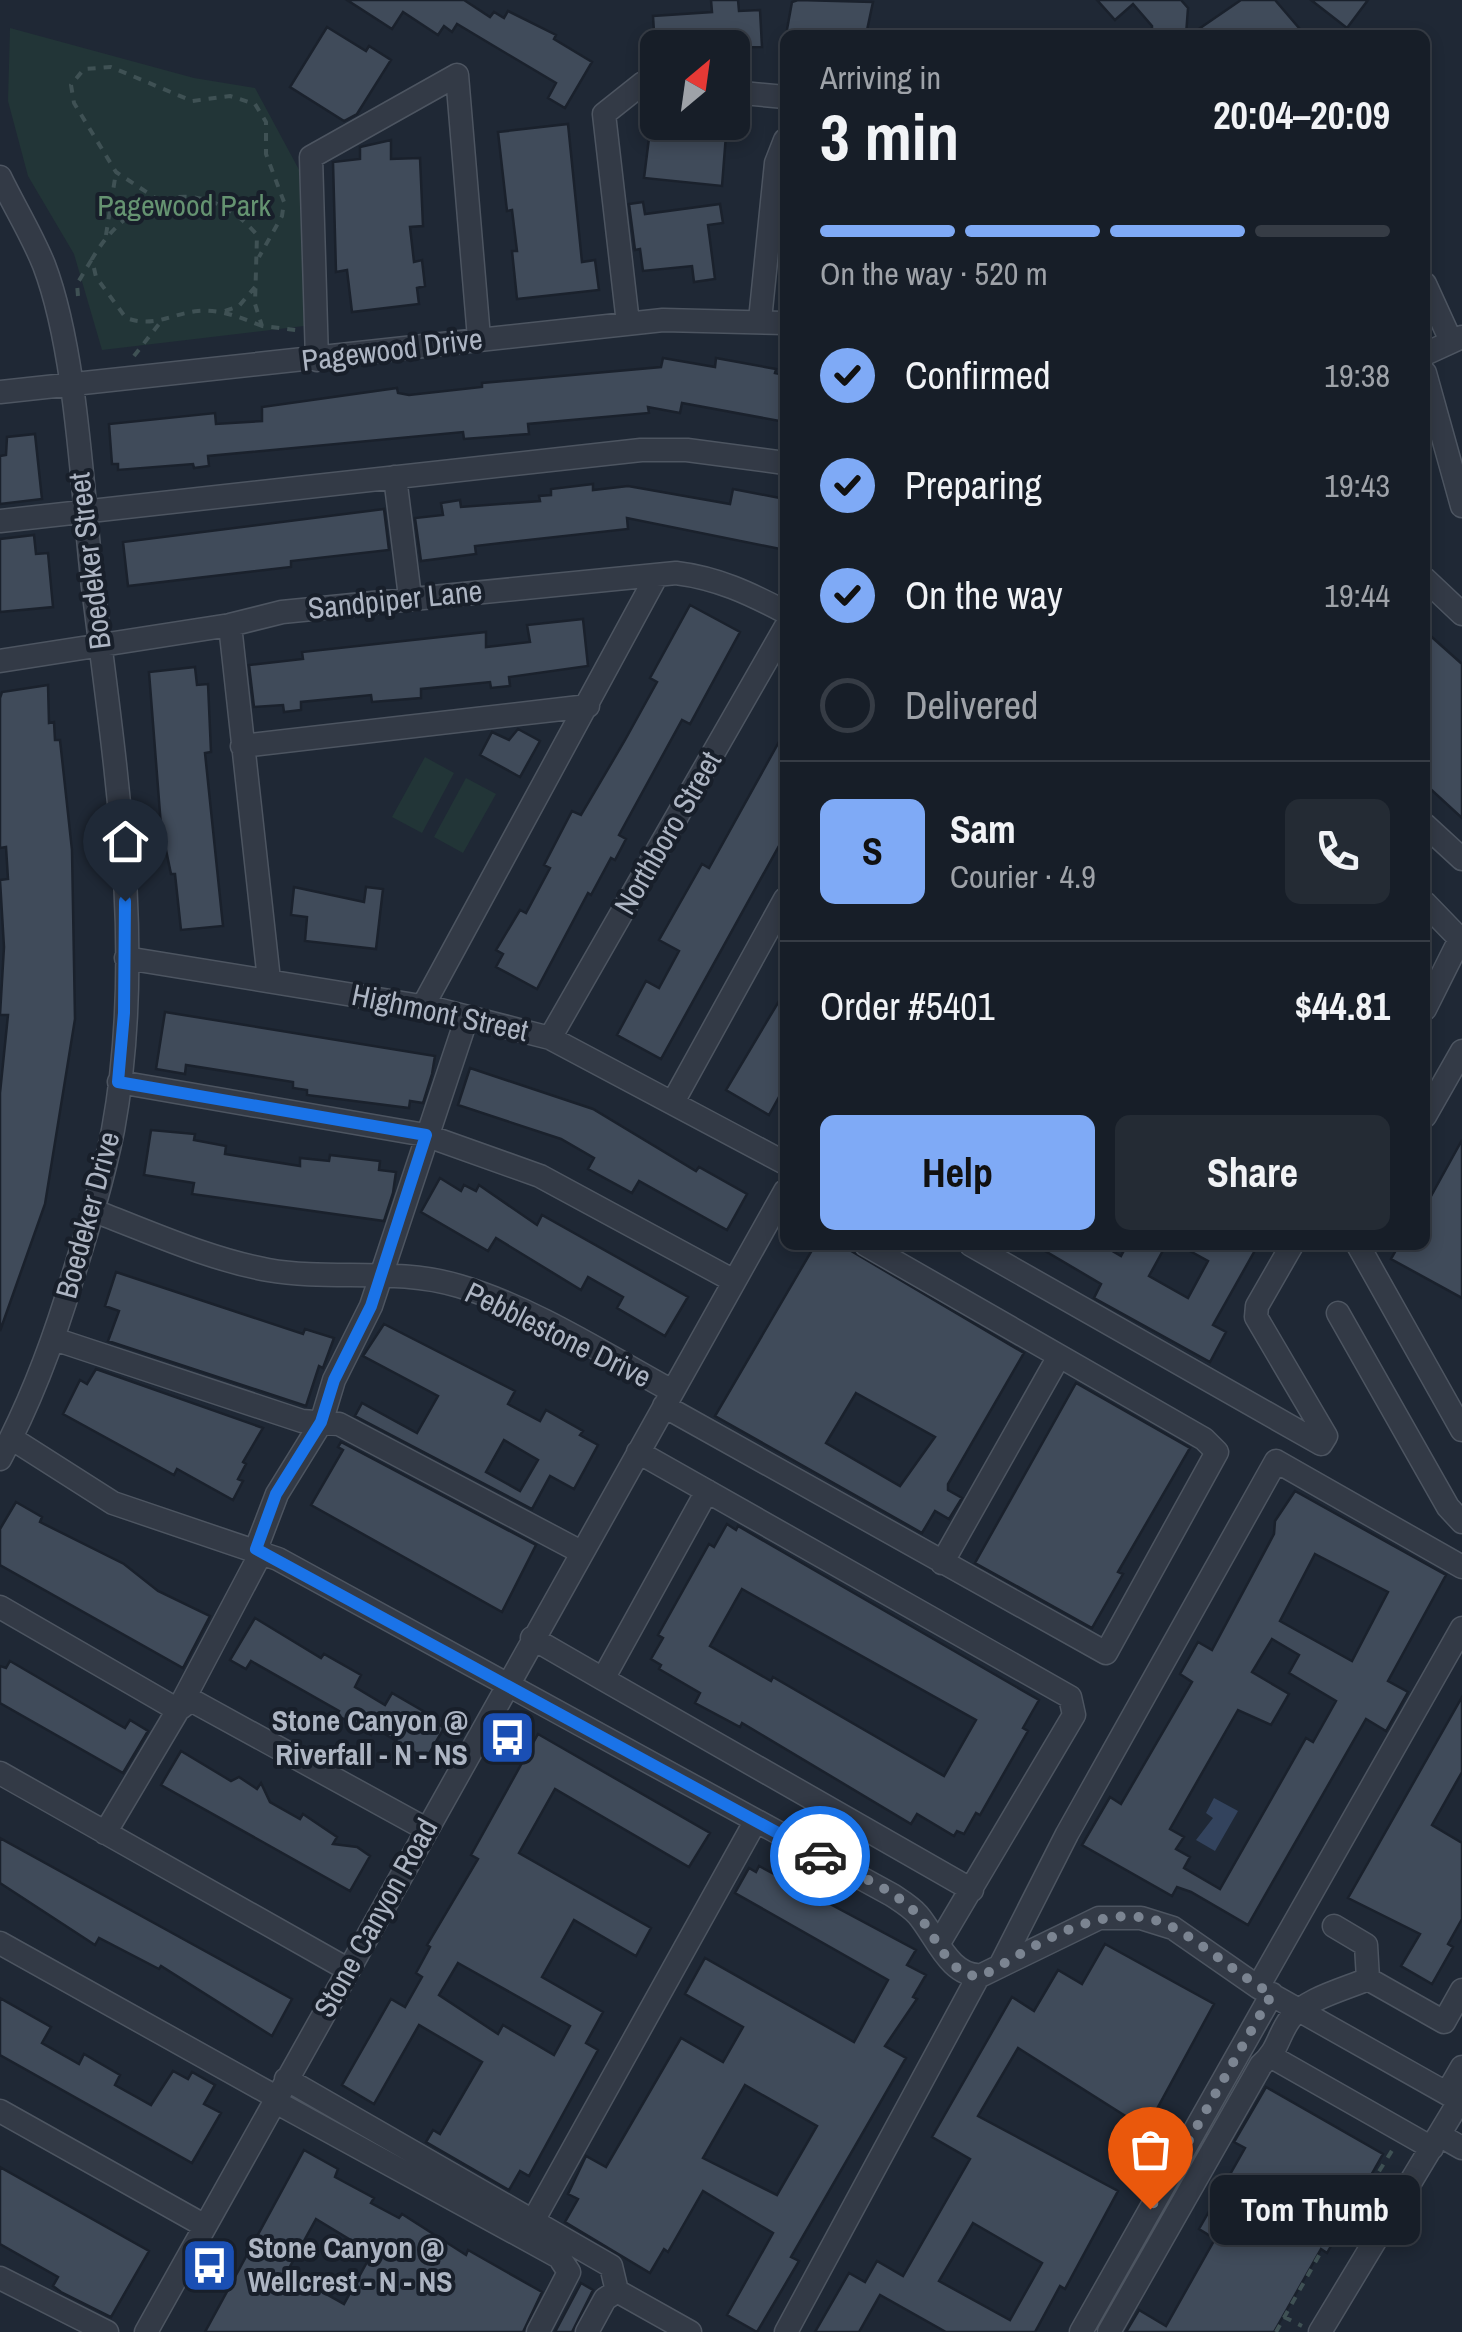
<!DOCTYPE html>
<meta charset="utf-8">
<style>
:root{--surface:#171e28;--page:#242b34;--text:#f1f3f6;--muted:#9ea2a8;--line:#363c45;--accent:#7faaf6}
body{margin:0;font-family:"Archivo Narrow",sans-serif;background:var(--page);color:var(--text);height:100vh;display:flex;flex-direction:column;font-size:38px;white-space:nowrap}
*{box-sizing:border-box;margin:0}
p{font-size:32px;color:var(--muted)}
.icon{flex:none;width:55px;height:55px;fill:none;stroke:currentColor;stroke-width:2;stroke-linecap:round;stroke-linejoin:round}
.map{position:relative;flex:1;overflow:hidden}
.drawer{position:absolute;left:780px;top:30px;width:650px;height:1220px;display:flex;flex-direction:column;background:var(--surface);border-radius:15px;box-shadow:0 5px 15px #0003,0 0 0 2px var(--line)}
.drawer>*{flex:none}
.needle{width:65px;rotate:29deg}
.tools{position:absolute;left:640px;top:30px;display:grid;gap:20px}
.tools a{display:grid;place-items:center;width:110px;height:110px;border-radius:15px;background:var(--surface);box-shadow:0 5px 15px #0003,0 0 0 2px var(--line);font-size:50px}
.pin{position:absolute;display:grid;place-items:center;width:85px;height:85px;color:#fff;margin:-102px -42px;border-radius:50% 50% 50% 0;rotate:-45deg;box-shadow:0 0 10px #0007}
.pin .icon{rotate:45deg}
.courier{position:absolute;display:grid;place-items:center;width:100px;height:100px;margin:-50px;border:8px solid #1a73e8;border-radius:50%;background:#fff;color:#222;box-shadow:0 2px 12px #0007}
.bubble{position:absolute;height:70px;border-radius:15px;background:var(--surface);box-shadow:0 5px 15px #0003,0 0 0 2px var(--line);font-size:32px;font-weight:800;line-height:70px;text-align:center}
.summary em{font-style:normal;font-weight:800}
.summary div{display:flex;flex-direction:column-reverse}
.summary{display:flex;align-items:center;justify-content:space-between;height:170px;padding:0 40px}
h1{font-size:65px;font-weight:800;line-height:75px}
.bar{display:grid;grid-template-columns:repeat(4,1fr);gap:15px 10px;align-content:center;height:120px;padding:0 40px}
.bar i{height:12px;border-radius:8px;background:var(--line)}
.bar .selected{background:var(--accent)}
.bar p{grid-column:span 4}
.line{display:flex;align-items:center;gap:25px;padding:0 40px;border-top:2px solid var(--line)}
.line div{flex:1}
.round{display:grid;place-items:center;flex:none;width:105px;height:105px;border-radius:15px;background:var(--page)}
ol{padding:0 40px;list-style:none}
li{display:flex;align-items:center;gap:30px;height:110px}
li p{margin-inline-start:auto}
li .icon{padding:10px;border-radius:50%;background:var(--accent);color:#111;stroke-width:4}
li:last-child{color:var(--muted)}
li i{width:55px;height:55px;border:5px solid var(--line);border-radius:50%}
.action{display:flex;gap:20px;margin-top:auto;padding:20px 40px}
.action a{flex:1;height:115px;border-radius:15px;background:var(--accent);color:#111;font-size:40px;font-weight:800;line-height:115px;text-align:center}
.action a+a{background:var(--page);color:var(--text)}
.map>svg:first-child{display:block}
.green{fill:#223537}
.water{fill:#33435d}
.building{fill:#404b5a;stroke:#1a212c;stroke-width:2.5;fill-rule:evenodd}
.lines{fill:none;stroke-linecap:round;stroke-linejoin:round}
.minor-casing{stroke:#4d5561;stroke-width:25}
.path{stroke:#3f5154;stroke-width:4;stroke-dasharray:8 8;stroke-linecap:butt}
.minor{stroke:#333a46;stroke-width:22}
.done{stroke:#7b8491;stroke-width:10;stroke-dasharray:0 18}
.route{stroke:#1a73e8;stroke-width:12}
.labels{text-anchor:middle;stroke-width:8;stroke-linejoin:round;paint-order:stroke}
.park-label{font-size:30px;fill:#659371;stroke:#181f2a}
.street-label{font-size:30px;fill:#adb5c3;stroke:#181f2a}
.poi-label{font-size:30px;font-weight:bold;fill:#adb5c3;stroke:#181f2a;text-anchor:end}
</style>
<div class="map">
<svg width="1462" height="2332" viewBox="0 0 1462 2332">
<rect width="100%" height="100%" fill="#1f2835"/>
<path class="green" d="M10 28 194 78 255 88 304 179V326L102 350 74 254 28 176 8 101Z
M425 757 454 773 422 833 392 817Z
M466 778 496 794 463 853 434 837Z"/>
<path class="water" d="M1214 1798 1238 1811 1215 1851 1196 1840 1213 1818 1206 1813Z"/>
<path class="building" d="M347 0H464L490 17 494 12 504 18 508 11 556 35 554 39 592 62 565 108 548 98 556 83 457 24 452 32 444 26 438 35 403 12 392 29Z
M711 0H738L739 11 760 10 762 47 655 48 653 16 712 12Z
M798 0 873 2 866 35H786L792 2Z
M1097 0H1181L1188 8 1186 35H1152V26L1133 4 1115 20Z
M1241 0H1275L1305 35H1190Z
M1311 0H1368L1347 28Z
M327 27 366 51 369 46 391 60 357 114 344 121 290 87Z
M651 122H727L722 186 644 178Z
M568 124 582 262 595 260 599 290 517 299 512 251H517L512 210 507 211 498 132Z
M391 140V159L420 158 423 226 410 227 414 262 422 260 425 286 417 288 419 304 352 312 347 270 336 272 333 162 360 159V147Z
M643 202 645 214 720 204 723 223 708 225 715 279 694 282 692 266 643 271 640 249 635 250 629 204Z
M663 358 715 367 716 358 776 369 775 373 785 375V422L682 403 680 413 648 407 649 413 528 424 529 434 464 439 463 432 208 456 209 466 194 468 193 464 118 470V464H112L109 424 215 413 216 424 262 421V407L397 388 398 393 409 395 482 387V383L661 367Z
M35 434 42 499 0 504V456L6 455 7 437Z
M593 484V490L628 486 730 504 733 489 785 499V550L627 518 628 529 475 546 476 554 421 561 415 518 443 515 441 503 460 500 461 507 540 501 539 496 551 495V489Z
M384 509 389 550 291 561V567L128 586 123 542Z
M34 535 36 554 48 553 53 607 0 612V539Z
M690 605 740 632 690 724 682 720 619 835 626 839 615 860 611 858 591 895 588 893 537 989 496 967 503 954 496 950 520 910 526 913 550 868 544 865 572 811 581 815 625 740 657 682 650 678Z
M583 619 588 666 509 677 510 686 491 688 490 682 421 689V698L372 702 371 695 301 702V710L284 712 283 705 254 707 249 665 303 659 302 652 486 632V647L530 642 527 625Z
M1425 631 1462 664V818L1425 784Z
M195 667 197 685 208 684 211 752 205 753 223 926 181 930 175 874H171L161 826 149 672Z
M48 685 49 723 54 722 55 740H60L72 850 75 1019 45 1204 0 1331V1093L8 1015H0L4 947 0 880 8 879 6 847 0 848V698L2 692Z
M518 729 540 741 520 777 480 755 492 732 509 740Z
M785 731V835L661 1059 617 1035 646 981 659 988 679 951 659 940 702 864 709 868Z
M294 887 364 902 366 887 383 889 376 949 305 941 307 917 291 915Z
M785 991V1086L769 1115 726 1090Z
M165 1012 435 1056 432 1074 423 1103 410 1101 409 1108 307 1095V1090L293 1088V1082L186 1065 185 1074 156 1069Z
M470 1068 593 1109 696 1171 699 1167 747 1194 727 1230 639 1181 632 1193 588 1169 594 1158 561 1139 458 1105Z
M151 1130 195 1134 194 1140 226 1146 225 1154 300 1166V1158L329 1161 330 1155 380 1161 379 1170 396 1172 393 1193 384 1221 192 1194 194 1183 144 1175Z
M1462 1140V1298L1391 1259 1399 1245H1425V1207Z
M440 1178 461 1191 464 1185 476 1191 479 1185 537 1225 542 1215 688 1297 665 1336 617 1308 623 1297 588 1277 581 1290 496 1238 488 1251 421 1212Z
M815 1245H841L1024 1353 948 1484V1490L962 1498 949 1519 935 1511 922 1533 715 1416ZM856 1393 935 1437 900 1486 826 1443Z
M1035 1245H1102L1121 1256 1127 1245H1166L1149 1276 1188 1298 1208 1261 1179 1245H1258L1213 1325 1226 1332 1210 1362 1094 1298 1101 1284Z
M116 1272 303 1334 305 1329 334 1338 323 1368 319 1366 306 1406 108 1341 119 1311 105 1306Z
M384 1324 515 1391 508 1404 540 1421 546 1410 583 1431 580 1435 598 1445 574 1489 550 1476 532 1509 355 1416 362 1403 417 1433 438 1396 363 1356ZM504 1440 538 1460 520 1491 486 1472Z
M96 1369 263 1428 243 1462 246 1464 238 1479 243 1481 233 1500 177 1469 174 1475 63 1414 80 1380 87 1384Z
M1076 1383 1190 1448 1118 1572 1123 1574 1092 1628 975 1563Z
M341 1442 536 1545 502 1612 311 1505 343 1450 338 1447Z
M1295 1491 1446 1575 1388 1681 1408 1692 1386 1731 1366 1719 1248 1925 1191 1892 1177 1887 1172 1896 1082 1845 1110 1797 1121 1804 1192 1682 1180 1674 1198 1642 1212 1650 1274 1534 1275 1521ZM1315 1554 1388 1592 1352 1661 1280 1621ZM1272 1639 1299 1655 1289 1673 1336 1701 1313 1742 1306 1738 1220 1889 1184 1868 1190 1857 1176 1849 1184 1837 1170 1829 1238 1710 1271 1725 1289 1694 1252 1672Z
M16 1502 42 1517 40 1522 124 1564 158 1591 210 1616 183 1668 0 1565V1529Z
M727 1524 736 1530 738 1526 1039 1700 1023 1728 1028 1731 980 1815 976 1813 964 1834 957 1831 954 1836 917 1814 911 1824 742 1723 740 1727 695 1703 700 1693 659 1669 661 1665 651 1659 663 1638 658 1635 709 1544 714 1547ZM742 1589 976 1720 944 1776 773 1677 771 1681 710 1646Z
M255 1618 321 1658 324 1654 361 1675 355 1687 385 1705 392 1693 430 1715 428 1718 444 1728 426 1759 375 1728 371 1735 337 1715 339 1711 251 1661 246 1669 230 1660Z
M10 1661 116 1723 125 1728 130 1720 148 1731 123 1773 0 1703V1666L6 1668Z
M1462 1697V1772L1432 1825 1462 1843V1919L1448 1944 1453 1947 1432 1984 1401 1966 1420 1934 1348 1898Z
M538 1734 710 1833 689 1867 555 1789 519 1853 651 1928 636 1956 574 1920 542 1977 603 2012 586 2043 598 2050 529 2176 520 2171 509 2190 426 2142 433 2130 440 2134 482 2062 419 2025 374 2104 342 2085 391 1999 405 2007 422 1977 416 1973 430 1947 427 1945 478 1859 471 1855ZM458 1963 570 2026 554 2055 503 2025 498 2034 439 1995Z
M181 1751 231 1781 239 1777 257 1789 261 1783 270 1802 300 1819 303 1814 337 1837 333 1844 357 1847 370 1856 350 1891 161 1785Z
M0 1838 292 1999 272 2036 161 1966 159 1969 99 1938 95 1945 0 1883Z
M759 1866 916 1950 907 1965 926 1975 913 1997 917 1999 885 2046 906 2058 791 2257 799 2261 757 2332 727 2315 773 2233 703 2191 668 2252 664 2249 650 2273 565 2222 578 2199 568 2194 586 2156 606 2167 681 2038 723 2062 743 2027 685 1994 705 1958 854 2042 888 1980 735 1893 749 1868 756 1872ZM745 2085 817 2126 777 2195 703 2158Z
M1105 1944 1214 2004 1146 2129 1018 2048 978 2116 1118 2191 1065 2289 1060 2286 1035 2332H946L880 2295 859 2332H815L849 2273 865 2282 877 2261 903 2276 970 2159 932 2137 1012 1997 1034 2011 1058 1970 1082 1984ZM973 2223 1042 2263 1010 2320 939 2281Z
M0 1998 51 2027 42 2043 79 2064 84 2054 120 2075 115 2085 151 2105 173 2071 188 2079 192 2072 215 2085 204 2104 221 2113 192 2163 0 2055Z
M1266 2087 1383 2154 1327 2253 1321 2249 1274 2332H1126L1139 2310 1166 2326 1215 2239 1199 2229 1245 2148 1234 2142Z
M304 2150 338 2169 335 2177 374 2198 371 2203 399 2218 402 2214 466 2255 468 2250 542 2292 523 2332H205ZM316 2219 372 2253 344 2304 287 2272Z
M0 2167 149 2251 111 2317 61 2292 53 2286 58 2277 0 2244Z
M581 2283 593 2290 572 2332H555Z"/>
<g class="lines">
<defs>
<path id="minor" d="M732 92 785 97
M0 177C14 206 32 235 44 265 77 352 82 492 93 587 115 765 146 951 113 1130 103 1180 88 1228 73 1276 54 1340 32 1400 0 1459
M1425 284 1451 341
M760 320 776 163 785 140
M628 323 604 114 643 83 658 85
M1425 354 1462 337
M317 360 311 157 457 75 479 338
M1425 373 1462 506
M0 392 663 320 785 323
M395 477 410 597
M0 521 641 450H687L785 463
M1425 579 1462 614
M230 625 269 980
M0 661 230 625 282 612 676 573C717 578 749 593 785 612
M242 746 588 706
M1425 825 1462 859
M1425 903 1460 939 1425 1009
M126 958 433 1008 550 1038 785 1163
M423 1006 657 575
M550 1038 785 628
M119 1082 425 1135 540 1176 734 1281
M673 1102 785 899
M1425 1116 1462 1051
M94 1211C150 1232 208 1259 268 1270 331 1281 397 1267 459 1286 534 1308 604 1354 672 1391
M971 1245 1321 1444 1326 1436 1256 1317 1257 1306 1292 1245
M1358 1245 1462 1430
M1338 1313 1448 1507 1462 1522
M54 1339 302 1421 339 1424 581 1552
M664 1406 1106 1653 1217 1452 1204 1439 866 1245
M11 1438 113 1503 278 1559 892 1895C901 1901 911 1907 918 1915 936 1936 950 1978 982 1975L1099 1918H1141L1173 1928 1258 1987 1462 2102
M638 1452 1070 1697 1074 1715 939 1943
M256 1549 277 1494 321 1423 334 1380 371 1306 467 1017
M942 1563 1058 1358
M0 1607 178 1710
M532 1638 603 1679 707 1491
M603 1679 972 1890
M178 1710 191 1700 426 1829
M0 1773 347 1969
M105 1833 178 1710 262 1551
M1334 1926 1366 1945 1368 1979
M0 1943 276 2097
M1000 1966 1067 1834 1276 1461 1462 1567
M1368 1979 1444 2022 1462 1990
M1258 1987 1462 1628
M1272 2057 1432 2148
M286 2079 611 2266 617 2291 690 2332
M1447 2093 1462 2067
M274 2101 559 2257 569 2272 538 2332
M0 2111 205 2226
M1439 2135 1462 2148
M533 2221 755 1822
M0 2278 107 2332
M146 2332 785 1191
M587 2332 605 2299 617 2291
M786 2332 978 1977
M1081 2332 1272 1994
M1109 2332 1261 2065C1278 2051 1278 2035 1290 2019 1305 1999 1345 1989 1368 1979
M1320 2332 1460 2100"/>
</defs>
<use href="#minor" class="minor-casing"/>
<path class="path" d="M160 201 116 172 74 103 71 85 84 69 111 67 192 101 230 96 255 104 266 122V154L284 202 282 216 259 257
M106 235 116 172
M78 296 77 284 92 259
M225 311 239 306 255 287
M262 326C241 318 222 309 198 311 170 314 155 328 126 318L96 277 92 259C130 193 203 171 257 235L255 304 262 326 296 330
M134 356 159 324
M1340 2218 1351 2216 1393 2149
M1284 2317 1302 2326
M1276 2332 1322 2250"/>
<use href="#minor" class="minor"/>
</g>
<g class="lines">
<path class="done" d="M820 1856C851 1873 891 1887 916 1913 936 1933 948 1979 982 1976 1038 1945 1110 1892 1176 1929 1209 1948 1238 1975 1272 1994L1150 2209"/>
<path class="route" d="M125 901 124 1013 118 1082 426 1135 371 1306 334 1380 321 1422 276 1494 256 1549 820 1856"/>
</g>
<defs>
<symbol id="bus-square" viewBox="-11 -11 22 22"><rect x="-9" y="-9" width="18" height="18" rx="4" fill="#1a4fb4" stroke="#181f2a"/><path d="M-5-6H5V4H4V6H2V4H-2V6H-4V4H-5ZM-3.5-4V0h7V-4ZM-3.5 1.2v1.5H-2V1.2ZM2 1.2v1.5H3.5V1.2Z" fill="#fff"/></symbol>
</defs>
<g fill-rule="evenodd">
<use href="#bus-square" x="476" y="1706" width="63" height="63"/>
<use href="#bus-square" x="178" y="2234" width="63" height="63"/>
</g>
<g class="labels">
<g class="park-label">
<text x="184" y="216">Pagewood Park</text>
</g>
<g class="street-label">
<text transform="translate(392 350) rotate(-7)" y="10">Pagewood Drive</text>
<text transform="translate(90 561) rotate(-97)" y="10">Boedeker Street</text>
<text transform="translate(395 600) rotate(-6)" y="10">Sandpiper Lane</text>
<text transform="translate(668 833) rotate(-60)" y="10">Northboro Street</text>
<text transform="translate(440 1013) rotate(12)" y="10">Highmont Street</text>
<text transform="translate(88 1215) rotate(-75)" y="10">Boedeker Drive</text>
<text transform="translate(558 1335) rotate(26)" y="10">Pebblestone Drive</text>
<text transform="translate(376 1918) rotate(-61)" y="10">Stone Canyon Road</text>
</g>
<g class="poi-label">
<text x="468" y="1731">Stone Canyon @<tspan x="468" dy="34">Riverfall - N - NS</tspan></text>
<text x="248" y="2258" text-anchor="start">Stone Canyon @<tspan x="248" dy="34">Wellcrest - N - NS</tspan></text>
</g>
</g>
</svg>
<div class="tools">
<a><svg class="needle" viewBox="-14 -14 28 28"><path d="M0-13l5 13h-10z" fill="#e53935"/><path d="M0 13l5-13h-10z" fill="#9ea2a8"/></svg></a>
</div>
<div class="pin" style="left:1150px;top:2209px;background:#ea580c"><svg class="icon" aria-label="bag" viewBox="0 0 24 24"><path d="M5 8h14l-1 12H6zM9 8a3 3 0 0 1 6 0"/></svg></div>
<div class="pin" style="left:125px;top:901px;background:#1f2937"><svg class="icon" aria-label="home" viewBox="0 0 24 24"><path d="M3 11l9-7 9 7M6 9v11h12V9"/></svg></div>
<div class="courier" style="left:820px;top:1856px"><svg class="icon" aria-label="car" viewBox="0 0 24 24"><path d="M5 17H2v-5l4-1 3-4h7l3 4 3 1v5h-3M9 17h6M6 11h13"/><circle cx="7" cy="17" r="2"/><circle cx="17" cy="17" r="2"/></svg></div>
<div class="bubble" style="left:1210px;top:2175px;width:210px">Tom Thumb</div>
<section class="drawer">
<div class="summary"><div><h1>3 min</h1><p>Arriving in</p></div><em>20:04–20:09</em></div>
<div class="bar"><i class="selected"></i><i class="selected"></i><i class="selected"></i><i></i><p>On the way · 520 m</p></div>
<ol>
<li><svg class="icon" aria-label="check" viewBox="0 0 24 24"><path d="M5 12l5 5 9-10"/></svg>Confirmed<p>19:38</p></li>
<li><svg class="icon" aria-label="check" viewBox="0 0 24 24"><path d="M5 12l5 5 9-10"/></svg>Preparing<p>19:43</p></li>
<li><svg class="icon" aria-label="check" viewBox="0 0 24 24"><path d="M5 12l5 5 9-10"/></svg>On the way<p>19:44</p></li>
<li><i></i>Delivered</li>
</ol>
<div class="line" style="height:180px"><b class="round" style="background:var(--accent);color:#111">S</b><div><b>Sam</b><p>Courier · 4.9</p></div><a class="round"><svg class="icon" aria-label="phone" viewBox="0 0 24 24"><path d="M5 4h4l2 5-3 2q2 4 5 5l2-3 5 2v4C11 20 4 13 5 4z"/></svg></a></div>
<div class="line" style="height:130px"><div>Order #5401</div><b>$44.81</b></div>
<div class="action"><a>Help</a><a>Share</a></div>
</section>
</div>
